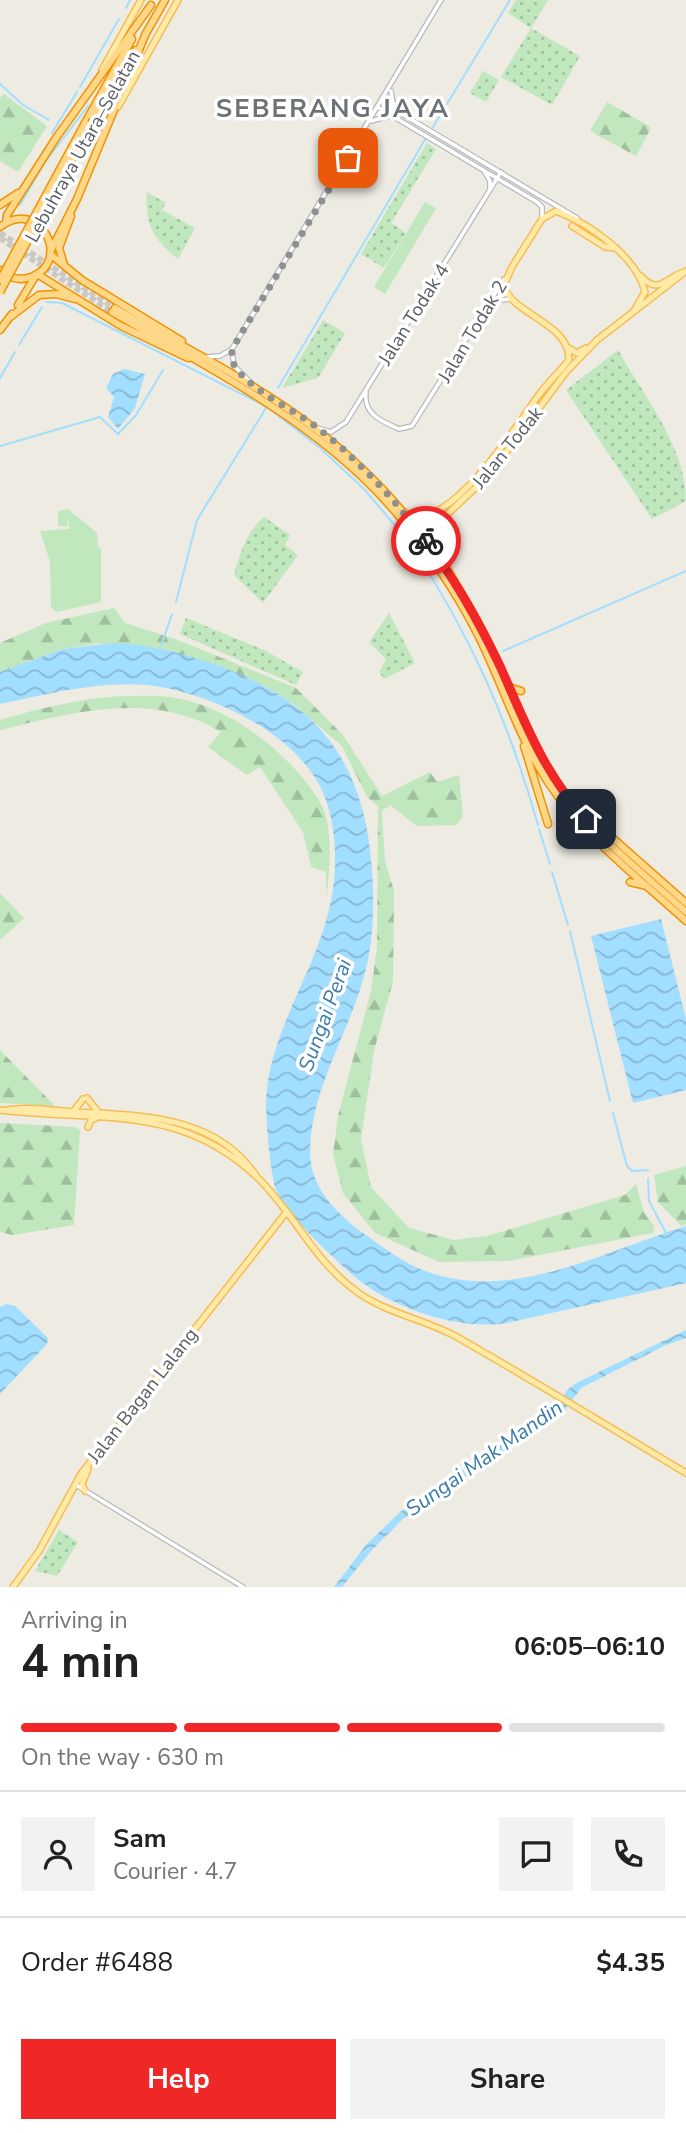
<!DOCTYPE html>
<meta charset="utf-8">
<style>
:root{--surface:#fff;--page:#f2f2f2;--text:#222;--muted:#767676;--line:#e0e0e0;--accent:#f02727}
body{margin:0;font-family:"Nunito Sans",sans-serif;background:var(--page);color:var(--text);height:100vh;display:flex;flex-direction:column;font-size:26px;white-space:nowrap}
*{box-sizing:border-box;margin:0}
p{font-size:23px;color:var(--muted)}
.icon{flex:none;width:38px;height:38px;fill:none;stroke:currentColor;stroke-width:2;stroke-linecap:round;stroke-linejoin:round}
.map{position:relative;height:1587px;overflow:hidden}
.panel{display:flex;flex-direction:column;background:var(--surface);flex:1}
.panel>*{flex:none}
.pin{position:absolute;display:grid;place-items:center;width:60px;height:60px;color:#fff;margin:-30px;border-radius:14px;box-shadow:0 4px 10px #0006}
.courier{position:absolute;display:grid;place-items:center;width:70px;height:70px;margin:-35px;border:5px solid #f02727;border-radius:50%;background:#fff;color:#222;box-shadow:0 2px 9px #0007}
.headline em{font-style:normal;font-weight:700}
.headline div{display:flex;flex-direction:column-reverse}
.headline{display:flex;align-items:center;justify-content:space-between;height:119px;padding:0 21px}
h1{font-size:46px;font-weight:700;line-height:52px}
.bar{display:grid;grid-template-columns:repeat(4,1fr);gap:10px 7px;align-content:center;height:84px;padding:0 21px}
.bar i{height:9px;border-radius:5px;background:var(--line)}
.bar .active{background:var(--accent)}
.bar p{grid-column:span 4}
.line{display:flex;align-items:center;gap:18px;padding:0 21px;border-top:2px solid var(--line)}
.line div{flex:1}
.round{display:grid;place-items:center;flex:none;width:74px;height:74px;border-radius:0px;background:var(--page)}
.button{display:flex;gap:14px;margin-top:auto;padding:14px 21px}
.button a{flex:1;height:80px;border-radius:0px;background:var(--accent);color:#fff;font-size:28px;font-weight:700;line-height:80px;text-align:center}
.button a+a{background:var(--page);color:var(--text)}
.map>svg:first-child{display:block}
.grass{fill:url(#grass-dots)}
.forest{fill:url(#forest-firs)}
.garden{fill:#c1e7be}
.water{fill:url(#water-waves)}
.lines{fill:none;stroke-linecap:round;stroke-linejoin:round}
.stream{stroke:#a2deff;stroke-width:2}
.highway-tunnel{stroke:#c9c8c2;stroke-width:6;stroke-dasharray:6 3;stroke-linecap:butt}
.minor-casing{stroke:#b5b9bd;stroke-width:6}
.major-casing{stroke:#f7bc53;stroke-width:8}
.highway-casing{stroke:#f19200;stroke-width:9}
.minor{stroke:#fff;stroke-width:3.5}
.major{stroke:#ffeaa7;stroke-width:5}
.highway{stroke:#ffd789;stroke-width:6}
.highway-bridge-casing{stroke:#f19200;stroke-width:9;stroke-linecap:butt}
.highway-bridge{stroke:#ffd789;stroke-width:6}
.done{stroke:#8e9190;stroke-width:7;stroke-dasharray:0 12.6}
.route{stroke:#f02727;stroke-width:9}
.labels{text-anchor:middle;stroke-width:7;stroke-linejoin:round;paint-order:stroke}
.street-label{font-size:19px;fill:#5b6064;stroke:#fff}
.water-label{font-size:21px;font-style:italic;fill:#387aad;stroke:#fff}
.district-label{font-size:26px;font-weight:bold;letter-spacing:2px;fill:#6c7276;stroke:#fff}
</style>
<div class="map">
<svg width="686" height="1587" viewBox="0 0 686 1587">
<defs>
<pattern id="grass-dots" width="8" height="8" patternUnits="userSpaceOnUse" patternTransform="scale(1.75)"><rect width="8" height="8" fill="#c1e7be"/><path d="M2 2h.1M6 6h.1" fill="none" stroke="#a0bf9e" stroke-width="1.8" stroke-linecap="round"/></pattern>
<pattern id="forest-firs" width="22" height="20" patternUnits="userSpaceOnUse" patternTransform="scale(1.75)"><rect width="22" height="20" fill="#c1e7be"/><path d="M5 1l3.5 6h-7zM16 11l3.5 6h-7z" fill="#a0bf9e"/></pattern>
<pattern id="water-waves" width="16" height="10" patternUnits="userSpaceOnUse" patternTransform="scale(1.75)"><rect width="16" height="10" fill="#a2deff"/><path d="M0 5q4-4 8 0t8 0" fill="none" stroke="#87b7d2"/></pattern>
</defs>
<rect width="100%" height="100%" fill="#eeebe2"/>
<path class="grass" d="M516 0H548L531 28 580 56 552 105 501 77 531 28 508 13Z
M483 71 499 80 486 102 470 93Z
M427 143 436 149 391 223 406 233 384 268 361 254Z
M147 192 166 203 162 210 195 228 178 259C153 239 145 225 147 192Z
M323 320 345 333 318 378 282 388Z
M618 350C644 396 686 447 686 501L652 519 566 390Z
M264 517 290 535 285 545 298 555 263 603 234 575C240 554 246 532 264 517Z
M389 613 415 663 384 679 379 672 386 659 369 642Z
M186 618 264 650 303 672 296 685 180 634Z
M59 1530 78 1542 57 1576 35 1571Z"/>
<path class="forest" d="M4 94 47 126 18 172 0 161V98Z
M607 102 649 126 650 130 636 156 590 131Z
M114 608 125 623 175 639 296 688 343 735 382 796 430 772 437 782 459 775 463 817 456 825 417 826 390 805 382 811 385 861 394 891 393 981 374 1051 361 1139 371 1187 409 1228 454 1240 487 1236 625 1195 636 1184 644 1213 654 1226 653 1233 508 1261 439 1262 375 1233 343 1193 333 1154 338 1116 371 991 377 948 378 806 367 797 342 746 292 703 268 688 99 643 63 649 0 672V643L46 623Z
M121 696C137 696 154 695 170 697 218 704 261 733 294 768 305 780 322 800 326 817 332 844 330 870 326 897V872L311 867 303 832 260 767 247 775 208 747 221 732C153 690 72 712 0 730V720C40 708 79 699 121 696Z
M0 893 24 918 0 940Z
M0 1050 55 1106 0 1103Z
M0 1123 75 1127 80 1130 74 1225 13 1235 0 1232Z
M686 1166V1224L681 1226 658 1202 654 1175Z"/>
<path class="garden" d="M425 202 436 208 385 294 374 287Z
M68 509 97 533 98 547 101 548V602L56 612 51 607 50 562 40 531 69 529 68 517 67 527 58 526V511Z"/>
<path class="water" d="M124 369 145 374 135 408 118 429 108 417 114 397 106 388 113 374Z
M112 643C148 644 177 652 211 663 315 699 364 758 372 869 374 900 374 934 367 964 353 1029 311 1084 310 1152 310 1185 333 1210 359 1230 381 1246 404 1264 431 1273 516 1301 605 1251 686 1226V1283L507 1323C455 1331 384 1306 346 1269 327 1251 285 1214 276 1190 270 1171 266 1121 266 1101 269 1031 316 972 330 905 338 872 337 827 324 795 299 733 209 692 147 685 98 681 47 694 0 704V672L63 649Z
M661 919 686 1019V1090L633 1103 591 936Z
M7 1304 15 1306 48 1338 47 1344 0 1394V1307Z
M686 1330V1338L666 1345 581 1388 565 1410 404 1518 372 1550 342 1587H334L366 1545 400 1512 556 1408 567 1390 578 1382Z"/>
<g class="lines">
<path class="stream" d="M126 8 130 0
M0 84 23 105 49 120
M80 87 119 19
M433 127 510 0
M52 133 77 92
M20 205 45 162 88 106
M47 302 62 303 267 407 320 448 364 489 403 535
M19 345 42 307
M0 378 15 352
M278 388 426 138
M0 446 100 417 118 434 136 415 163 370
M412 547C471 635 509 723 538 825
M176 602 197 520 266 408
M161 646 172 614
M503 651 686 571
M539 829 550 864
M552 872 568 925
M570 931 610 1101
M613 1113 627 1166 632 1171 648 1170
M648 1179 649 1201 666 1233"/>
<path class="highway-tunnel" d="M0 233 115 308
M0 238 112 312"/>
<defs>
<path id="minor" d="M391 91 394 108
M382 102 577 218
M379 108 537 202 542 207V219
M371 121 390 116
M484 171 490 181V190
M492 301 510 299
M232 349 234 366 250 382
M207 357 220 356 232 349 441 0
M366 392C363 414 381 421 399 429L412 426 504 279
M318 428 331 432 346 422 501 172
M76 1485 243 1587"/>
<path id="major" d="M102 70 141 0
M118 107 178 0
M572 226 605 247 616 248
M512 267 542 219 556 211C588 223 637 256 645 292L635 309
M641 276C658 296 667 277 684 272
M567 347 577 353 586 348
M405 512C447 539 519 421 541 392 550 381 560 371 569 360 570 322 509 314 504 285L512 267
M428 516 427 527 436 524
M455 581 434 541 438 523 490 474 566 372 597 340 686 271
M87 1098 99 1113
M0 1110C99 1122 181 1103 259 1179 297 1217 313 1261 360 1294 390 1314 426 1320 457 1337 534 1381 610 1427 686 1473
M7 1110C29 1106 55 1111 77 1112 143 1116 216 1115 257 1177
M73 1112 83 1099
M88 1127 91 1120 96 1118
M85 1491 82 1484 88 1469
M13 1587 39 1551 81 1474 285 1214"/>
<path id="highway" d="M145 35 165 0
M93 120 136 50
M85 123 132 39
M0 205 18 193
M6 223 7 215 56 138 151 5
M0 227C40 196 73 262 31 277 20 281 9 278 0 270
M51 250 77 199 146 33
M50 254 82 280 182 341
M64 265 59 248 71 216
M37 274 121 326 188 358
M18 305 36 275
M115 308C223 369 320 414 402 511 441 557 473 608 498 663 516 701 529 742 552 777 586 830 640 870 686 912
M112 312C215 372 321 423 399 516 429 552 457 593 478 635 502 683 518 736 548 782 583 836 639 878 686 921
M9 318 39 295 56 294 75 299
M0 330 12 314
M509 687 521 691
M524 746 548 824
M572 816 577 826 575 833
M598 825 686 903
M630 882 647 886"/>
</defs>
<use href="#minor" class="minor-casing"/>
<use href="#major" class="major-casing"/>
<use href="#highway" class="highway-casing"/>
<use href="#minor" class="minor"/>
<use href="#major" class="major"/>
<use href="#highway" class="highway"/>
<defs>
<path id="highway-bridge" d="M0 280 85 123
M0 292 93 120"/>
</defs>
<use href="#highway-bridge" class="highway-bridge-casing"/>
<use href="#highway-bridge" class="highway-bridge"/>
</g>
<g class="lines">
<path class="done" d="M348 158 232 349C231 359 233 366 240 373 260 395 291 408 315 426 357 458 394 499 426 541"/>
<path class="route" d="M426 541C456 580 479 622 500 666 525 722 544 774 586 819"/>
</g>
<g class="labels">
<g class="street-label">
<text transform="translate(82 146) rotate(-61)" y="7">Lebuhraya Utara–Selatan</text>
<text transform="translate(413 314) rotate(-58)" y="7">Jalan Todak 4</text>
<text transform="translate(472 331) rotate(-59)" y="7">Jalan Todak 2</text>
<text transform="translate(507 447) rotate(-51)" y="7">Jalan Todak</text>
<text transform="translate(142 1395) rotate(-52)" y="7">Jalan Bagan Lalang</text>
</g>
<g class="water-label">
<text transform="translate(325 1015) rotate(-70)" y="7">Sungai Perai</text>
<text transform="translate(484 1458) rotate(-35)" y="7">Sungai Mak Mandin</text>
</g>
<g class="district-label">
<text x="333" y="117">SEBERANG JAYA</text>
</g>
</g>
</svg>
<div class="pin" style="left:348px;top:158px;background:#ea580c"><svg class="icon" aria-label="bag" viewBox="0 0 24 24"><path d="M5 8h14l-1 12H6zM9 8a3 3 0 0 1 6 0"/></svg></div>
<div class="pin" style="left:586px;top:819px;background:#1f2937"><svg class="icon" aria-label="home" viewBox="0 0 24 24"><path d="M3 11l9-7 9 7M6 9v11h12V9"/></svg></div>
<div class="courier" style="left:426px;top:541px"><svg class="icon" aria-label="bike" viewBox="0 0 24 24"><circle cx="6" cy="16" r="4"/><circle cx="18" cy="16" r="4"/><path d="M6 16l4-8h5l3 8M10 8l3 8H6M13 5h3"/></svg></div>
</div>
<section class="panel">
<div class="headline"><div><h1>4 min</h1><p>Arriving in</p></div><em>06:05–06:10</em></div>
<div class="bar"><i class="active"></i><i class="active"></i><i class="active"></i><i></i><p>On the way · 630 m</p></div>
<div class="line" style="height:126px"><a class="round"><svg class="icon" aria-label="person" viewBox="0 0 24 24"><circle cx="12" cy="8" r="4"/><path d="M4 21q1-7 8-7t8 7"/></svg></a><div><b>Sam</b><p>Courier · 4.7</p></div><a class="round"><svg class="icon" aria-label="chat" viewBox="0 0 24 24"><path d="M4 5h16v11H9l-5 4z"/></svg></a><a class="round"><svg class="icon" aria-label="phone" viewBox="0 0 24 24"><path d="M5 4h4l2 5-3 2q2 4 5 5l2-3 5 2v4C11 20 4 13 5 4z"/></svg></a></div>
<div class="line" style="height:91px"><div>Order #6488</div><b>$4.35</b></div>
<div class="button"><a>Help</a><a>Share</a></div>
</section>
